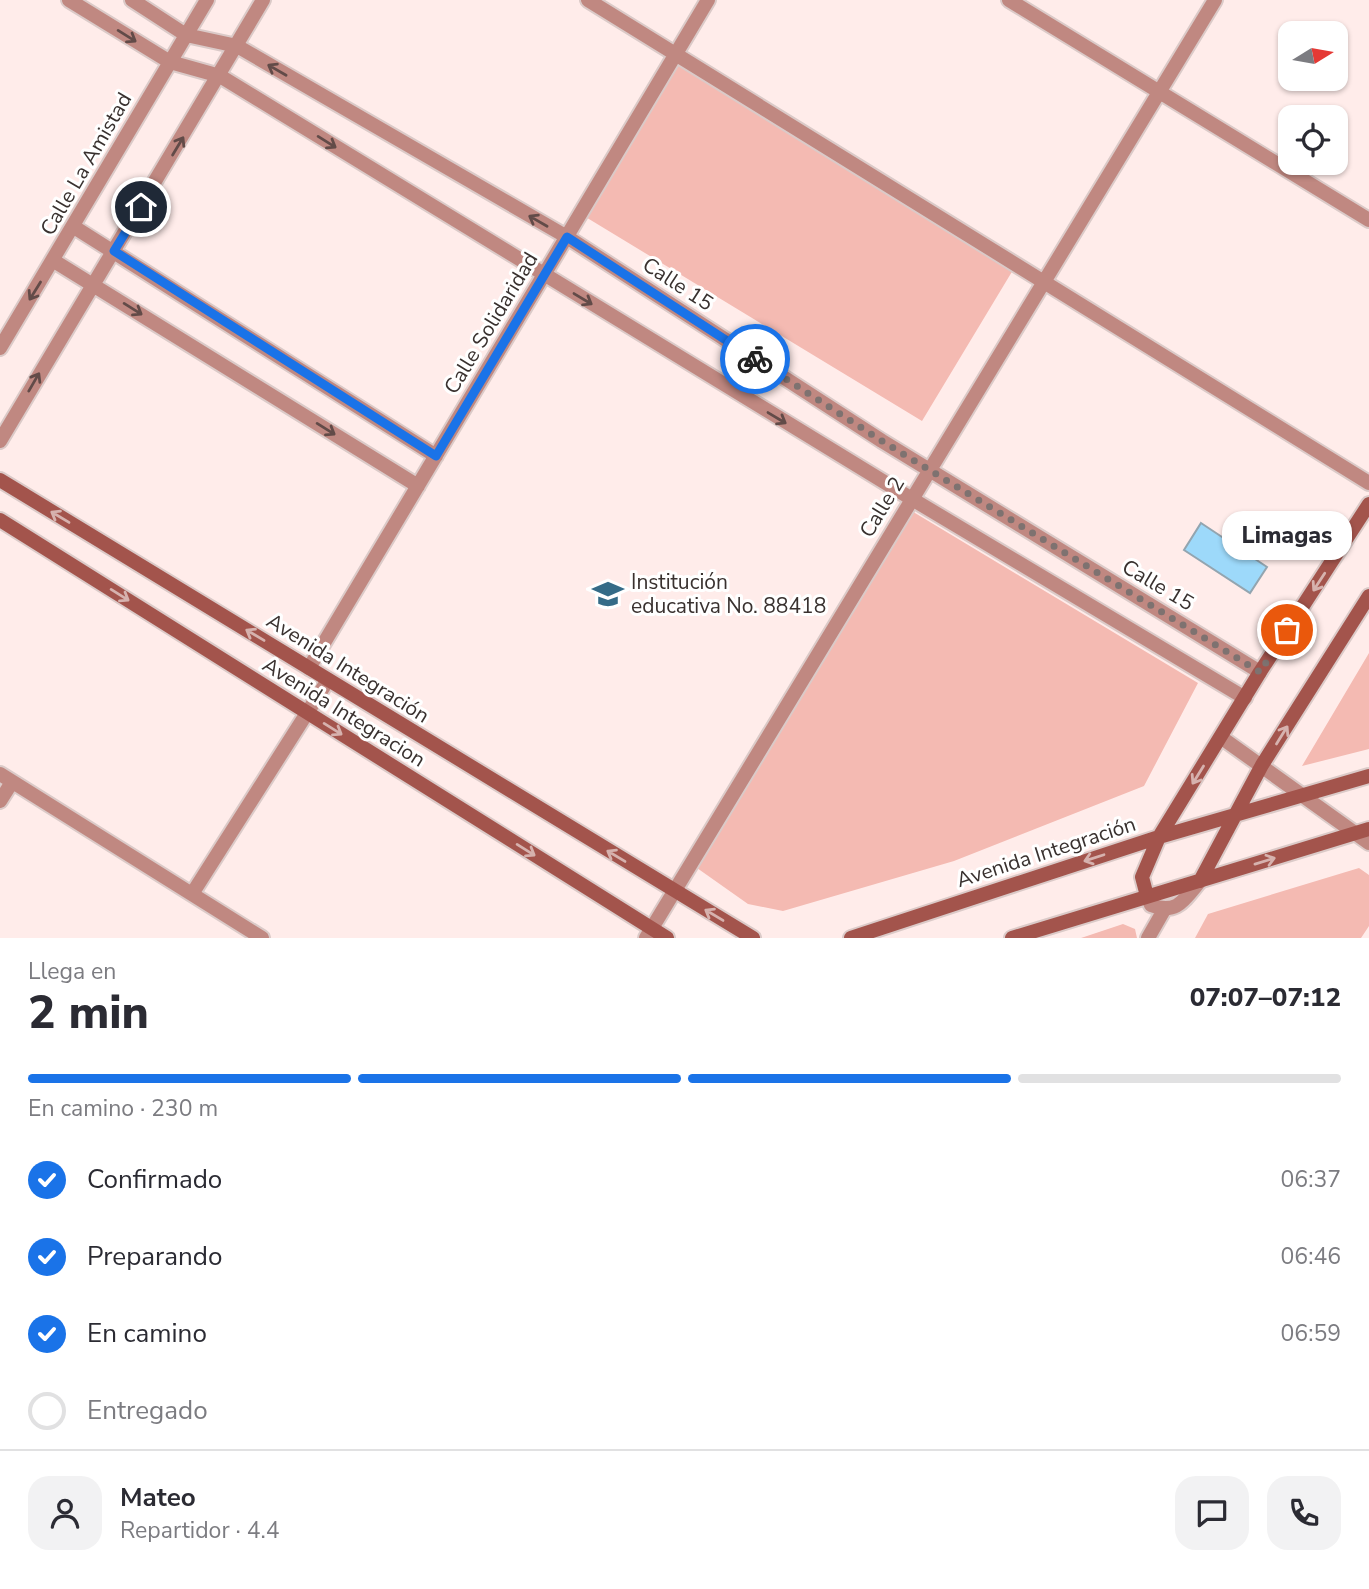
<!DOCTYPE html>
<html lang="es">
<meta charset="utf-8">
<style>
:root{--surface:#fff;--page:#f2f2f3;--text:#2b2b33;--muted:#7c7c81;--line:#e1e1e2;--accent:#1a73e8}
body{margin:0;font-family:"Nunito Sans",sans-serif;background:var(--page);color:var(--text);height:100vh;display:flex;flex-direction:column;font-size:26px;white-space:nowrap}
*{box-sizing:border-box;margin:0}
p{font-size:23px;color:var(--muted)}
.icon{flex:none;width:38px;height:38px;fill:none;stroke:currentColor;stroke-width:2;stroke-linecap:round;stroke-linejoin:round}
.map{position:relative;height:938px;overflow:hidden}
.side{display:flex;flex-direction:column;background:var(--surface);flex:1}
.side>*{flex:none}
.needle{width:46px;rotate:79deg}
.fabs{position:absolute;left:1278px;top:21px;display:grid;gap:14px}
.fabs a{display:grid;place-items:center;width:70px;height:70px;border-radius:14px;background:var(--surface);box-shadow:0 2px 5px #0004;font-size:35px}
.pin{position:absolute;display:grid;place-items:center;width:60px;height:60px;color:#fff;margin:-30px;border:4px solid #fff;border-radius:50%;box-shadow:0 2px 7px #0007}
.courier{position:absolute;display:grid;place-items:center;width:70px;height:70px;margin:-35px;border:5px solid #1a73e8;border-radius:50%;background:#fff;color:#222;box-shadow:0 2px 9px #0007}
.bubble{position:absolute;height:49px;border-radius:21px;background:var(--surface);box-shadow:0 2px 5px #0004;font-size:23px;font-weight:800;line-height:49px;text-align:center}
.headline em{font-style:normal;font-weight:800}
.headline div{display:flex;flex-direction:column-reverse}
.headline{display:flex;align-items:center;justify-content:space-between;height:119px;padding:0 28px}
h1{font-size:46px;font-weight:800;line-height:52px}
.bar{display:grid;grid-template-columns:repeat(4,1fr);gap:10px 7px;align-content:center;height:84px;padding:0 28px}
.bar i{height:9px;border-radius:5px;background:var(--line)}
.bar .on{background:var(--accent)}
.bar p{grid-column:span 4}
.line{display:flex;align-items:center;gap:18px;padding:0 28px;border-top:2px solid var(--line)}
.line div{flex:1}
.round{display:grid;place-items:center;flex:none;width:74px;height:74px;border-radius:21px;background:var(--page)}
ol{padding:0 28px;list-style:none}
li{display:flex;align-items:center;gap:21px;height:77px}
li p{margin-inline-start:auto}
li .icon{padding:7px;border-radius:50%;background:var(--accent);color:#fff;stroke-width:4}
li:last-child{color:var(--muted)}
li i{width:38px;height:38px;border:4px solid var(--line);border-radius:50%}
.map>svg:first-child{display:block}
.green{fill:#f4bab2}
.building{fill:#9dd9fa;stroke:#93a5b0;stroke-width:2}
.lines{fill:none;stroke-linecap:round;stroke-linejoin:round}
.street-casing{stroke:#dbcac8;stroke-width:18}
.secondary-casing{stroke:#dbcac8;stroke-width:18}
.street{stroke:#c08881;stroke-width:14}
.secondary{stroke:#a3544c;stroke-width:14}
.oneway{stroke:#624b48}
.oneway2{stroke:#d6b2ae}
.done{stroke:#7e7270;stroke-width:7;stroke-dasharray:0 12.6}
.route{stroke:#1a73e8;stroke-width:9}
.labels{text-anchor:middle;stroke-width:6;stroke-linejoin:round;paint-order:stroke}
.street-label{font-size:21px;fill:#39312f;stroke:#fff}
.poi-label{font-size:21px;fill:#39312f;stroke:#fff;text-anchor:start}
</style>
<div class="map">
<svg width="1369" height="938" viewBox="0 0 1369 938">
<rect width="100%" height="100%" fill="#ffecea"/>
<path class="green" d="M681 56 1016 265 922 421 584 216Z
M910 510 1198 683 1144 786 954 861 783 911 748 904 697 868Z
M1369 653V749L1302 766Z
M1359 868 1369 875V926L1361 938H1195L1208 914Z
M1123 924 1135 929 1137 938H1081Z"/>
<path class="building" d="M1201 523 1267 567 1250 593 1184 550Z"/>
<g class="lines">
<defs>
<path id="street" d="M69 0 170 62 220 76 912 499 1245 698
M132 0 186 35 237 46 567 237 882 441 1260 672
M588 0 1369 483
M1009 0 1369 220
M74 227 436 456
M54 261 418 486
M0 348 207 0
M0 441 263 0
M309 668 708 0
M1222 738 1369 843
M0 774 262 938
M0 801 12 782
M192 894 328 680
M1147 896 1151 905C1177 915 1184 900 1200 881
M646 938 1215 0
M1148 938 1164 910"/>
<path id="secondary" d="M0 480 753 938
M0 520 667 938
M1200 881 1262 765 1369 596
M1147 896 1142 877 1159 837 1260 672 1369 504
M851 938 1159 837 1369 776
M1012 938 1369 829"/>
</defs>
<use href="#street" class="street-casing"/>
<use href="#secondary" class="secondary-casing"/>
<use href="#street" class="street"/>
<use href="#secondary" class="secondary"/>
</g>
<defs><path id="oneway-shaft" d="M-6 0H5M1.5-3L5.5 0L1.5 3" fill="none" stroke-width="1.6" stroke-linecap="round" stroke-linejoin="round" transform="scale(1.75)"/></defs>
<g class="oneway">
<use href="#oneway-shaft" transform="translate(127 36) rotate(32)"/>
<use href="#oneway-shaft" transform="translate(277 70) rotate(-150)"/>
<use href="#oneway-shaft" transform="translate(327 142) rotate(32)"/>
<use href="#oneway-shaft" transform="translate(178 146) rotate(-59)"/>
<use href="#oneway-shaft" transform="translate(538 221) rotate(-150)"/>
<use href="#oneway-shaft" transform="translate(35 291) rotate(122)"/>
<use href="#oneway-shaft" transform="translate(583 299) rotate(31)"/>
<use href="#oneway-shaft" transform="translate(133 309) rotate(32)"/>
<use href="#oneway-shaft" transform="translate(34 382) rotate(-60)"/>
<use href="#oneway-shaft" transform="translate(777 418) rotate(31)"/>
<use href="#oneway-shaft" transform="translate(326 429) rotate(32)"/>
</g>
<g class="oneway2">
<use href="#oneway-shaft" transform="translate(60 517) rotate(-149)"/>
<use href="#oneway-shaft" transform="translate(1319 582) rotate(123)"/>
<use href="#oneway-shaft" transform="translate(120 595) rotate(32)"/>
<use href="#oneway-shaft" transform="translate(255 635) rotate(-149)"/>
<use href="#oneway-shaft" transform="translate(333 729) rotate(32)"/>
<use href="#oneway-shaft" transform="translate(1282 735) rotate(-58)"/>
<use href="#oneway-shaft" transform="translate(1198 775) rotate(122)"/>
<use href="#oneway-shaft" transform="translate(526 850) rotate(32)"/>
<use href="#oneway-shaft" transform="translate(616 856) rotate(-149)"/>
<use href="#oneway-shaft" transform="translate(1094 858) rotate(162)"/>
<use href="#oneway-shaft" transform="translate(1265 861) rotate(-17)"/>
<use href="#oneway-shaft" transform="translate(714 915) rotate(-149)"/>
</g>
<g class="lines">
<path class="done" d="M755 359 882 441 1260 672 1287 630"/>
<path class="route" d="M141 207 114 251 436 456 567 237 755 359"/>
</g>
<defs>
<symbol id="school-bare" viewBox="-9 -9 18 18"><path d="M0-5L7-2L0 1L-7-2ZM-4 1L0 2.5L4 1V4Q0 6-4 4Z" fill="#356b87" stroke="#fff" stroke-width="2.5" paint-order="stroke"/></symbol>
</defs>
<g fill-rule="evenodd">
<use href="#school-bare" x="586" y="572" width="44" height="44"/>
</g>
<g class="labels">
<g class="street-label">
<text transform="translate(86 164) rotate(-60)" y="7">Calle La Amistad</text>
<text transform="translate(678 284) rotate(33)" y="7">Calle 15</text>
<text transform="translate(491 323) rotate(-59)" y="7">Calle Solidaridad</text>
<text transform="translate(882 507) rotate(-59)" y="7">Calle 2</text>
<text transform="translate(1158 585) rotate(31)" y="7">Calle 15</text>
<text transform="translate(348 668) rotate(32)" y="7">Avenida Integración</text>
<text transform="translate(344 712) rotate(32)" y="7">Avenida Integracion</text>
<text transform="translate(1046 852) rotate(-18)" y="7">Avenida Integración</text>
</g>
<g class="poi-label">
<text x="631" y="589">Institución<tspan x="631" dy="24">educativa No. 88418</tspan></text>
</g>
</g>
</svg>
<div class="fabs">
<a><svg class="needle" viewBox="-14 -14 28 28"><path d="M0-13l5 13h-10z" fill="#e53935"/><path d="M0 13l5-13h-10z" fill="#7c7c81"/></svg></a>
<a><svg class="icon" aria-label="locate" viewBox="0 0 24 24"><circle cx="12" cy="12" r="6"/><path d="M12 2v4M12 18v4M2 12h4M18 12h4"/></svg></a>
</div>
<div class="pin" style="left:1287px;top:630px;background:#ea580c"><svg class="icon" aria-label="bag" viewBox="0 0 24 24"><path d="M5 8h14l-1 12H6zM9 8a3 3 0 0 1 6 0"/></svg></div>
<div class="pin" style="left:141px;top:207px;background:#1f2937"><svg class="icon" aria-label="home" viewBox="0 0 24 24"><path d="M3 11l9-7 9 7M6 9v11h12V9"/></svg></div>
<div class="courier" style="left:755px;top:359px"><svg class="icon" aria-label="bike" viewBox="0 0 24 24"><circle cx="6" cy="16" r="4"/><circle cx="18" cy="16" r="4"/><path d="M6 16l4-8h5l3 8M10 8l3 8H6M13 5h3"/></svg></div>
<div class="bubble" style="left:1222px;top:511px;width:130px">Limagas</div>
</div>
<section class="side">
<div class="headline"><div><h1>2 min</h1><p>Llega en</p></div><em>07:07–07:12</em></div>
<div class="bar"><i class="on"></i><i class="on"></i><i class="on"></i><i></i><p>En camino · 230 m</p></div>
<ol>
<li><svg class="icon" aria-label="check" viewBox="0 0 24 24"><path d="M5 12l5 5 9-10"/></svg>Confirmado<p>06:37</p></li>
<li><svg class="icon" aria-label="check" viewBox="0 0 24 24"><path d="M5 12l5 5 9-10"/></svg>Preparando<p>06:46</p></li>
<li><svg class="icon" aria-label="check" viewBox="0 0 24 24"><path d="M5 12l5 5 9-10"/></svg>En camino<p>06:59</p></li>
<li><i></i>Entregado</li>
</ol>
<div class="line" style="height:126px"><a class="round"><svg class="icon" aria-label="person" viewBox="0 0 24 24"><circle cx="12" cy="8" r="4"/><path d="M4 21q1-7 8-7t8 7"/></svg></a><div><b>Mateo</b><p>Repartidor · 4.4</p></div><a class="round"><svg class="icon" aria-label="chat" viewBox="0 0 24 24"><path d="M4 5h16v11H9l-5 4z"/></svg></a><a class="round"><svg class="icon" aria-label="phone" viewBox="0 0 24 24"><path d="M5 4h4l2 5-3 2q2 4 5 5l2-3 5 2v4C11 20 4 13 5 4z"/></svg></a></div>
</section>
